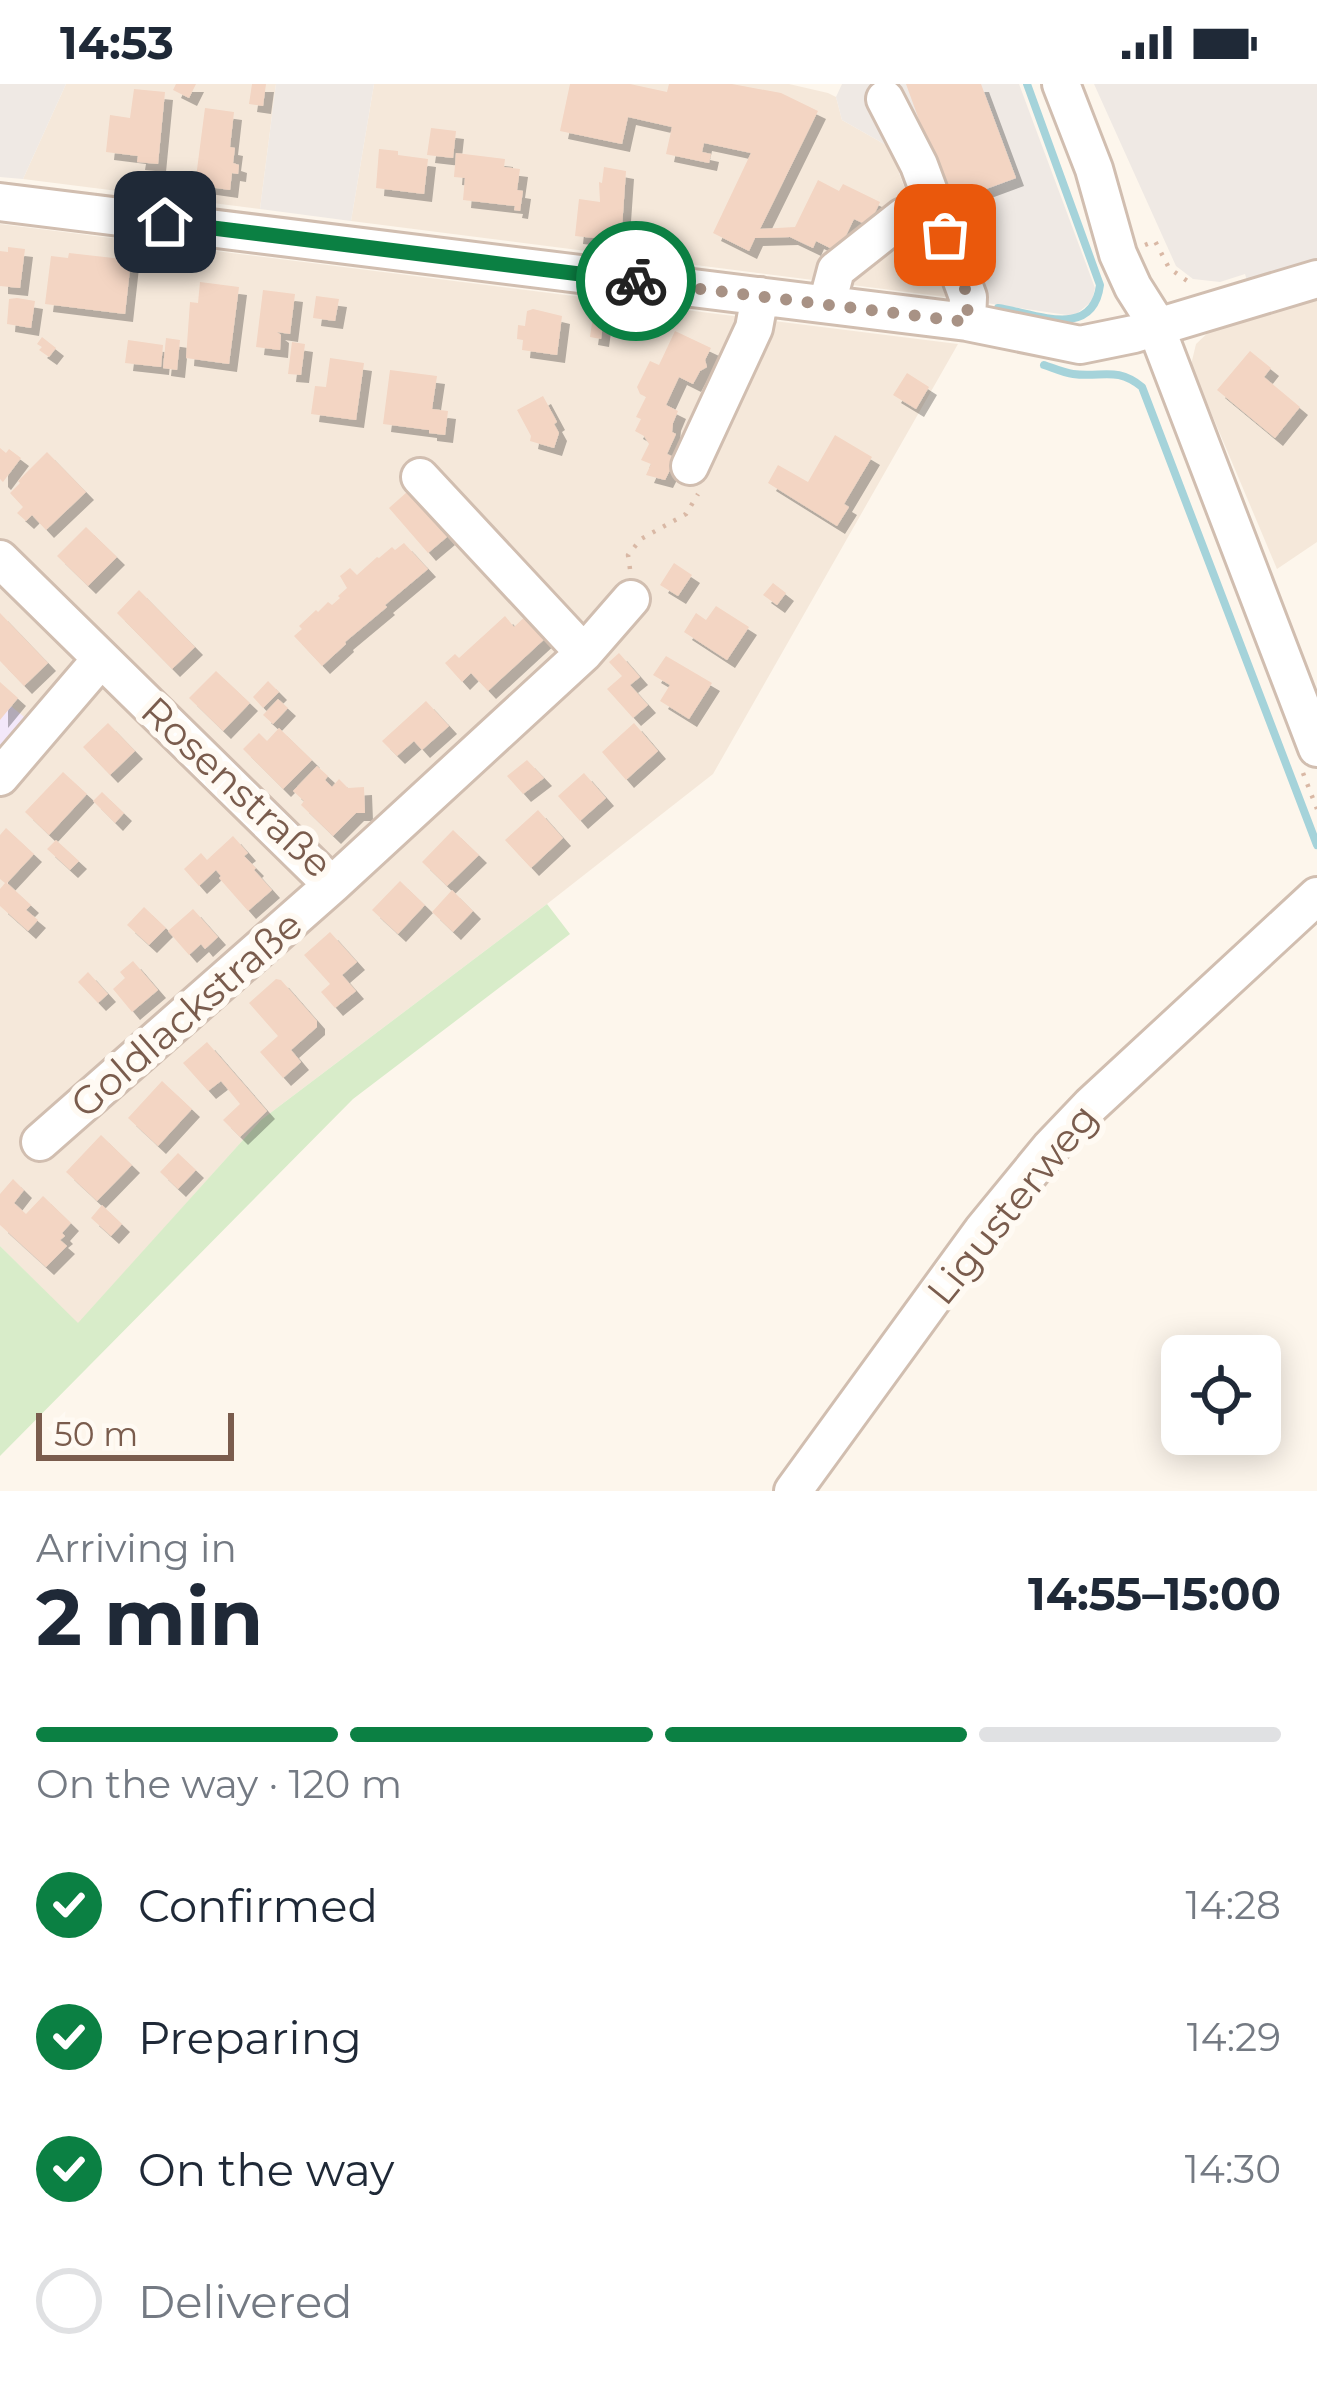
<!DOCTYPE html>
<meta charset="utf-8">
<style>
:root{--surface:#fff;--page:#f2f2f3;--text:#1f2937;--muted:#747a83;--line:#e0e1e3;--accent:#0b8043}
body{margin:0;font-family:Montserrat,sans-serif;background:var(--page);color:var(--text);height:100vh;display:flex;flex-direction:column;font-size:45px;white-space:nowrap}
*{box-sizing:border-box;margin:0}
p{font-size:39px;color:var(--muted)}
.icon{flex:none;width:66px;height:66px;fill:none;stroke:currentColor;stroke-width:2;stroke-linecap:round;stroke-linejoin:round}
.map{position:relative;height:1407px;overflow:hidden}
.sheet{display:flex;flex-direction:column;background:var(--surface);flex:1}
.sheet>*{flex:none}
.controls{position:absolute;left:1161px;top:1251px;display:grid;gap:24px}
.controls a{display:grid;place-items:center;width:120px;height:120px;border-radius:18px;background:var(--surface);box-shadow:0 6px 30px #0003;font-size:60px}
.scale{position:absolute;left:36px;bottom:30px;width:198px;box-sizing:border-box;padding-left:12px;border:6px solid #7a5c4d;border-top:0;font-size:33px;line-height:42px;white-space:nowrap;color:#7a5c4d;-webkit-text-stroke:9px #fffaf3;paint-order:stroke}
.pin{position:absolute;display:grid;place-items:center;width:102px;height:102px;color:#fff;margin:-51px;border-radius:24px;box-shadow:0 6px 18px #0006}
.courier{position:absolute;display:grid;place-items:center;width:120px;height:120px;margin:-60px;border:9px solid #0b8043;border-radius:50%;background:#fff;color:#222;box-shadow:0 3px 15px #0007}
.summary em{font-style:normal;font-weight:700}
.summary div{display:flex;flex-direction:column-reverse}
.summary{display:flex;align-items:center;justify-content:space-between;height:204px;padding:0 36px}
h1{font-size:78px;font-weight:700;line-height:90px}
.bar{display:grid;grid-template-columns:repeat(4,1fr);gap:18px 12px;align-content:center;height:144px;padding:0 36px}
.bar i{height:15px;border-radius:9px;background:var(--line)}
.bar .current{background:var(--accent)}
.bar p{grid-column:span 4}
ol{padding:0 36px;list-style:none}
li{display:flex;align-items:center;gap:36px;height:132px}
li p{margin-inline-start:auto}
li .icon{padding:12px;border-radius:50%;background:var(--accent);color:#fff;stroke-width:4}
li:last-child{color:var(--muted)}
li i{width:66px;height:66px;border:6px solid var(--line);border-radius:50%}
.status{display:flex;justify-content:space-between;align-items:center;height:84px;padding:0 60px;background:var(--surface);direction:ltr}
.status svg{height:33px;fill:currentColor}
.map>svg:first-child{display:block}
.residential{fill:#f5e8da}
.industrial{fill:#efe9e4}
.education{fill:#f3e8fa}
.green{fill:#d8ecc9}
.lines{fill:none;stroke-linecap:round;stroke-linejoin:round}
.stream{stroke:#a5d3da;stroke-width:8}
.building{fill:#f3d5c3;filter:url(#shadow)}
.minor-casing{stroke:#d1beb0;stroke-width:42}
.path{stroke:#d9b8a5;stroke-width:4.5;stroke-dasharray:3 9;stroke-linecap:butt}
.minor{stroke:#fff;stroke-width:36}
.done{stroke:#a89285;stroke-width:12;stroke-dasharray:0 21.6}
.route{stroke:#0b8043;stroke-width:15}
.labels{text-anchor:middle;stroke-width:12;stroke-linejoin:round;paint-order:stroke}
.street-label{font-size:39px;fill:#7a5c4d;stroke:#fffaf3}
</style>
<div class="status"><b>14:53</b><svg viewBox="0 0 49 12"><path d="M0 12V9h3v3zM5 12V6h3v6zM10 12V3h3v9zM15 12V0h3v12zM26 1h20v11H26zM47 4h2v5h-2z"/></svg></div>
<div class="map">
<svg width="1317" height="1407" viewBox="0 0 1317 1407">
<defs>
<filter id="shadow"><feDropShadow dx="8" dy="8" stdDeviation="0" flood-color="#0004"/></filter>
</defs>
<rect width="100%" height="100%" fill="#fdf6ec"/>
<path class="residential" d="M66 0H276L260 125 23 95Z
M374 0H789L828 9 836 13 842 36 907 73 912 83 899 89 946 213 351 137Z
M0 140 958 260 713 690 547 820 261 1036 78 1240 0 1162Z
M1317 213V458L1277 485 1191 281 1196 260 1214 243Z"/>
<path class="industrial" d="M0 0H66L23 95 0 93Z
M276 0H374L351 137 260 125Z
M842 0H1019L1095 204 1092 217 1074 232 946 213 899 88 911 83 907 73 842 36 836 13Z
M1094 0H1317V181L1248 200 1245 190 1220 198 1193 195 1176 182Z"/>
<path class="education" d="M0 613 29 637 0 671Z"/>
<path class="green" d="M547 820 570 850 353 1015 0 1372V1162L78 1239 261 1036Z"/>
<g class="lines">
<path class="stream" d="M998 224C1036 230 1093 256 1100 201L1027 0
M1044 281C1053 284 1064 289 1073 290 1102 294 1116 282 1142 303L1317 761"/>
</g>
<path class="building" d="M176 0H196L189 14 173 6Z
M252 0H266L263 22 249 20Z
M570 0H630L667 8 669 0H732L781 9 818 27 760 145 795 143 818 96 839 107 843 100 880 118 869 142 854 135 838 168 816 157 813 164 790 153 755 154 749 167 713 149 751 69 704 59 702 68 711 70 709 79 666 70 672 43 628 33 622 60 560 47Z
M906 0H981L1016 94 978 108 984 125 955 135Z
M134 5 165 8 158 80 137 78 138 72 106 68 110 31 130 34Z
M205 24 234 28 230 63 235 64 233 79 239 81 238 90 232 89 230 106 195 101Z
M431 44 456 47 453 74 427 71Z
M379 65 398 67V71L428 75 424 110 376 104Z
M456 69 505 75 504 83 520 85 517 106 523 107 520 127 514 126 515 122 463 116 465 94 454 93Z
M604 83 626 87 622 144 614 142 613 156 575 152 579 115 600 118 599 98 602 99Z
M8 163 25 165 20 204 0 202V167L8 168Z
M69 169 131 176 125 230 45 220 51 172 68 174Z
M200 198 239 203 229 280 186 274 190 218 198 219Z
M263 206 295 210 290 250 277 248 281 251 280 266 256 263Z
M316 212 339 215 335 237 313 234Z
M17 214 35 217 31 244 7 240 9 215Z
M533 225 562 232 557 271 522 266 523 256 517 255 518 241 525 242 527 227Z
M593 232 604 233 601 255 590 253Z
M675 247 711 264 705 276 707 283 700 287 693 300 679 293 666 321 678 327 673 339 672 348 676 350 667 370 676 374 665 396 646 391 651 380 641 376 649 360 644 352 635 347 641 335 636 333 646 313 640 310 637 303 650 277 659 281Z
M42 253 56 264 49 273 39 266 42 263 37 260Z
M166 254 180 256 177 286 163 284Z
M128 256 163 261 161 283 125 279Z
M292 258 305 260 301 291 288 290Z
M1250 267 1271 284 1264 293 1300 323 1275 354 1217 306Z
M330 274 364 279 356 336 311 330 315 302 326 303Z
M390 286 437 292 432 325 448 327 445 351 429 349V346L383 340Z
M907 289 929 303 916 325 893 311Z
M543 312 557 338 554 340 559 349 554 364 530 357 531 352 517 326Z
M835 351 872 373 844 420 849 423 837 442 768 399 778 381 808 398Z
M0 364 6 369 9 365 21 374 3 398 0 395Z
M47 368 86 408 46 446 32 431 26 437 17 429 23 423 10 409 20 399 18 397Z
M407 408 447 453 428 469 389 424Z
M86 443 117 473 88 502 57 472Z
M404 459 428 485 385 521 387 523 345 558 346 560 322 582 294 552 302 545 299 542 316 526 318 528 328 518 332 521 340 514 338 512 347 504 340 492 350 484 357 491 377 473 379 474 392 463 395 466Z
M674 479 692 491 678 512 660 501Z
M773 499 786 509 777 521 763 511Z
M139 506 195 563 172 585 117 529Z
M716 522 749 543 727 576 684 548 696 529 706 536Z
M530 528 550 550 488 607 471 589 462 598 445 579 455 570 459 574 505 532 514 543Z
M0 529 48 579 24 602 0 577Z
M619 569 640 593 630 601 648 621 633 634 607 605 622 592 609 578Z
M666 572 712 599 689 635 660 617 670 601 653 591Z
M216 587 250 619 223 647 189 614Z
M268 597 279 608 263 624 253 613Z
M0 598 18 614 0 636Z
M278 615 288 624 273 640 263 631Z
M426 617 449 642 422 666 414 657 397 672 382 657Z
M108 639 135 667 110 691 83 663Z
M634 639 658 667 626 696 602 668Z
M279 644 312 676 283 705 243 665 259 649 267 657Z
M527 676 544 694 523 710 507 692Z
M317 682 328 692 325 696 332 703 339 695 348 704 364 703 365 729H356L333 752 301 721 304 717 293 707Z
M63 688 87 710 49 751 25 728Z
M584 689 606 714 580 737 558 712Z
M102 708 124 729 115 739 93 717Z
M538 726 563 754 531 784 505 756Z
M6 744 34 770 7 799 31 821 26 826 38 836 28 847 0 822V805L5 799 0 795V751Z
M453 746 479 771 447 802 422 778Z
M233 752 248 769 244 772 256 784 254 786 272 806 248 827 219 794 221 792 216 786 199 802 184 785 201 769 207 776Z
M56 756 79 777 70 786 47 765Z
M400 797 425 821 398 850 372 826Z
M452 806 473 827 453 848 432 828Z
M144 823 166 844 149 861 127 841Z
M193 825 218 853 205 865 201 860 189 871 168 847Z
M330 848 357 878 342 891 356 907 335 924 321 908 330 900 304 871Z
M133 877 158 906 132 928 113 905 125 894 120 888Z
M88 888 108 910 98 919 78 898Z
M276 895 281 896 317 937V943L291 966 301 978 283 994 260 968 278 952 249 919Z
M207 958 267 1027 240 1053 223 1036 240 1020 221 997 208 1007 183 979Z
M162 997 192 1025 158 1062 128 1034Z
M101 1051 132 1081 97 1117 66 1088Z
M178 1069 196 1086 178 1105 160 1088Z
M13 1095 24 1106 14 1119 26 1130 43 1112 71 1139 62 1149 65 1152 60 1156 67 1162 46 1183 0 1141V1110Z
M102 1121 122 1140 111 1152 91 1134Z"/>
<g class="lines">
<defs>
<path id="minor" d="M1061 0 1094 85 1118 170 1133 203 1152 233 1317 664
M885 15 919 81 968 213 967 238
M0 118 967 238 1080 261 1134 250 1317 195
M827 220 836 186 903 133 934 120
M690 382 754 244 760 212
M420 393 584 569
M0 475 332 801
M0 693 101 575
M40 1058 332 801 584 569 631 515
M793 1407 982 1147 1050 1064 1091 1021 1317 812"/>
</defs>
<use href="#minor" class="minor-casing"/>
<path class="path" d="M1145 161 1155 157 1169 184 1190 199
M630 485 628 471 641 455 686 430 698 410
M1303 689 1317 725"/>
<use href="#minor" class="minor"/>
</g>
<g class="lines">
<path class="done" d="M636 197 967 238 968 213 945 151"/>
<path class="route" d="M165 138 636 197"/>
</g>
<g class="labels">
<g class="street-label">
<text transform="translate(237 703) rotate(43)" y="14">Rosenstraße</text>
<text transform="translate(186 930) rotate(-41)" y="14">Goldlackstraße</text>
<text transform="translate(1012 1120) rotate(-51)" y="14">Ligusterweg</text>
</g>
</g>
</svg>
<div class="controls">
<a><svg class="icon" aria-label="locate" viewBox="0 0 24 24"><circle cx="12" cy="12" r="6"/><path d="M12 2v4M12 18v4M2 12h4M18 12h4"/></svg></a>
</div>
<div class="scale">50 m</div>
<div class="pin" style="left:945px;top:151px;background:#ea580c"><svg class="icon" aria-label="bag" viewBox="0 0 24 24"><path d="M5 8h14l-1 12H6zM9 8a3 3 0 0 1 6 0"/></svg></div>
<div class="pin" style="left:165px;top:138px;background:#1f2937"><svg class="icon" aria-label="home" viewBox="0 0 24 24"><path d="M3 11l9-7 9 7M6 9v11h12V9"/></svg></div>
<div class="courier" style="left:636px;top:197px"><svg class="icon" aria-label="bike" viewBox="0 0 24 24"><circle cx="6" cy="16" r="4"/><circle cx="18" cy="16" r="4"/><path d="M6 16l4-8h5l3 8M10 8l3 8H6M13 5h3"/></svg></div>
</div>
<section class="sheet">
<div class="summary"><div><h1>2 min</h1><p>Arriving in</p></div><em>14:55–15:00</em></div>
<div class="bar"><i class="current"></i><i class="current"></i><i class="current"></i><i></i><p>On the way · 120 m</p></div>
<ol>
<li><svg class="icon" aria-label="check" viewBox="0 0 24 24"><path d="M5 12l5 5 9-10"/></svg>Confirmed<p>14:28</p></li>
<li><svg class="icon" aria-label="check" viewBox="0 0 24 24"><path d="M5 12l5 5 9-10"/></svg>Preparing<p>14:29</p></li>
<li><svg class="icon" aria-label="check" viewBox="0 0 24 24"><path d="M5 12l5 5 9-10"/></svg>On the way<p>14:30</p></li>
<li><i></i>Delivered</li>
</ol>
</section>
